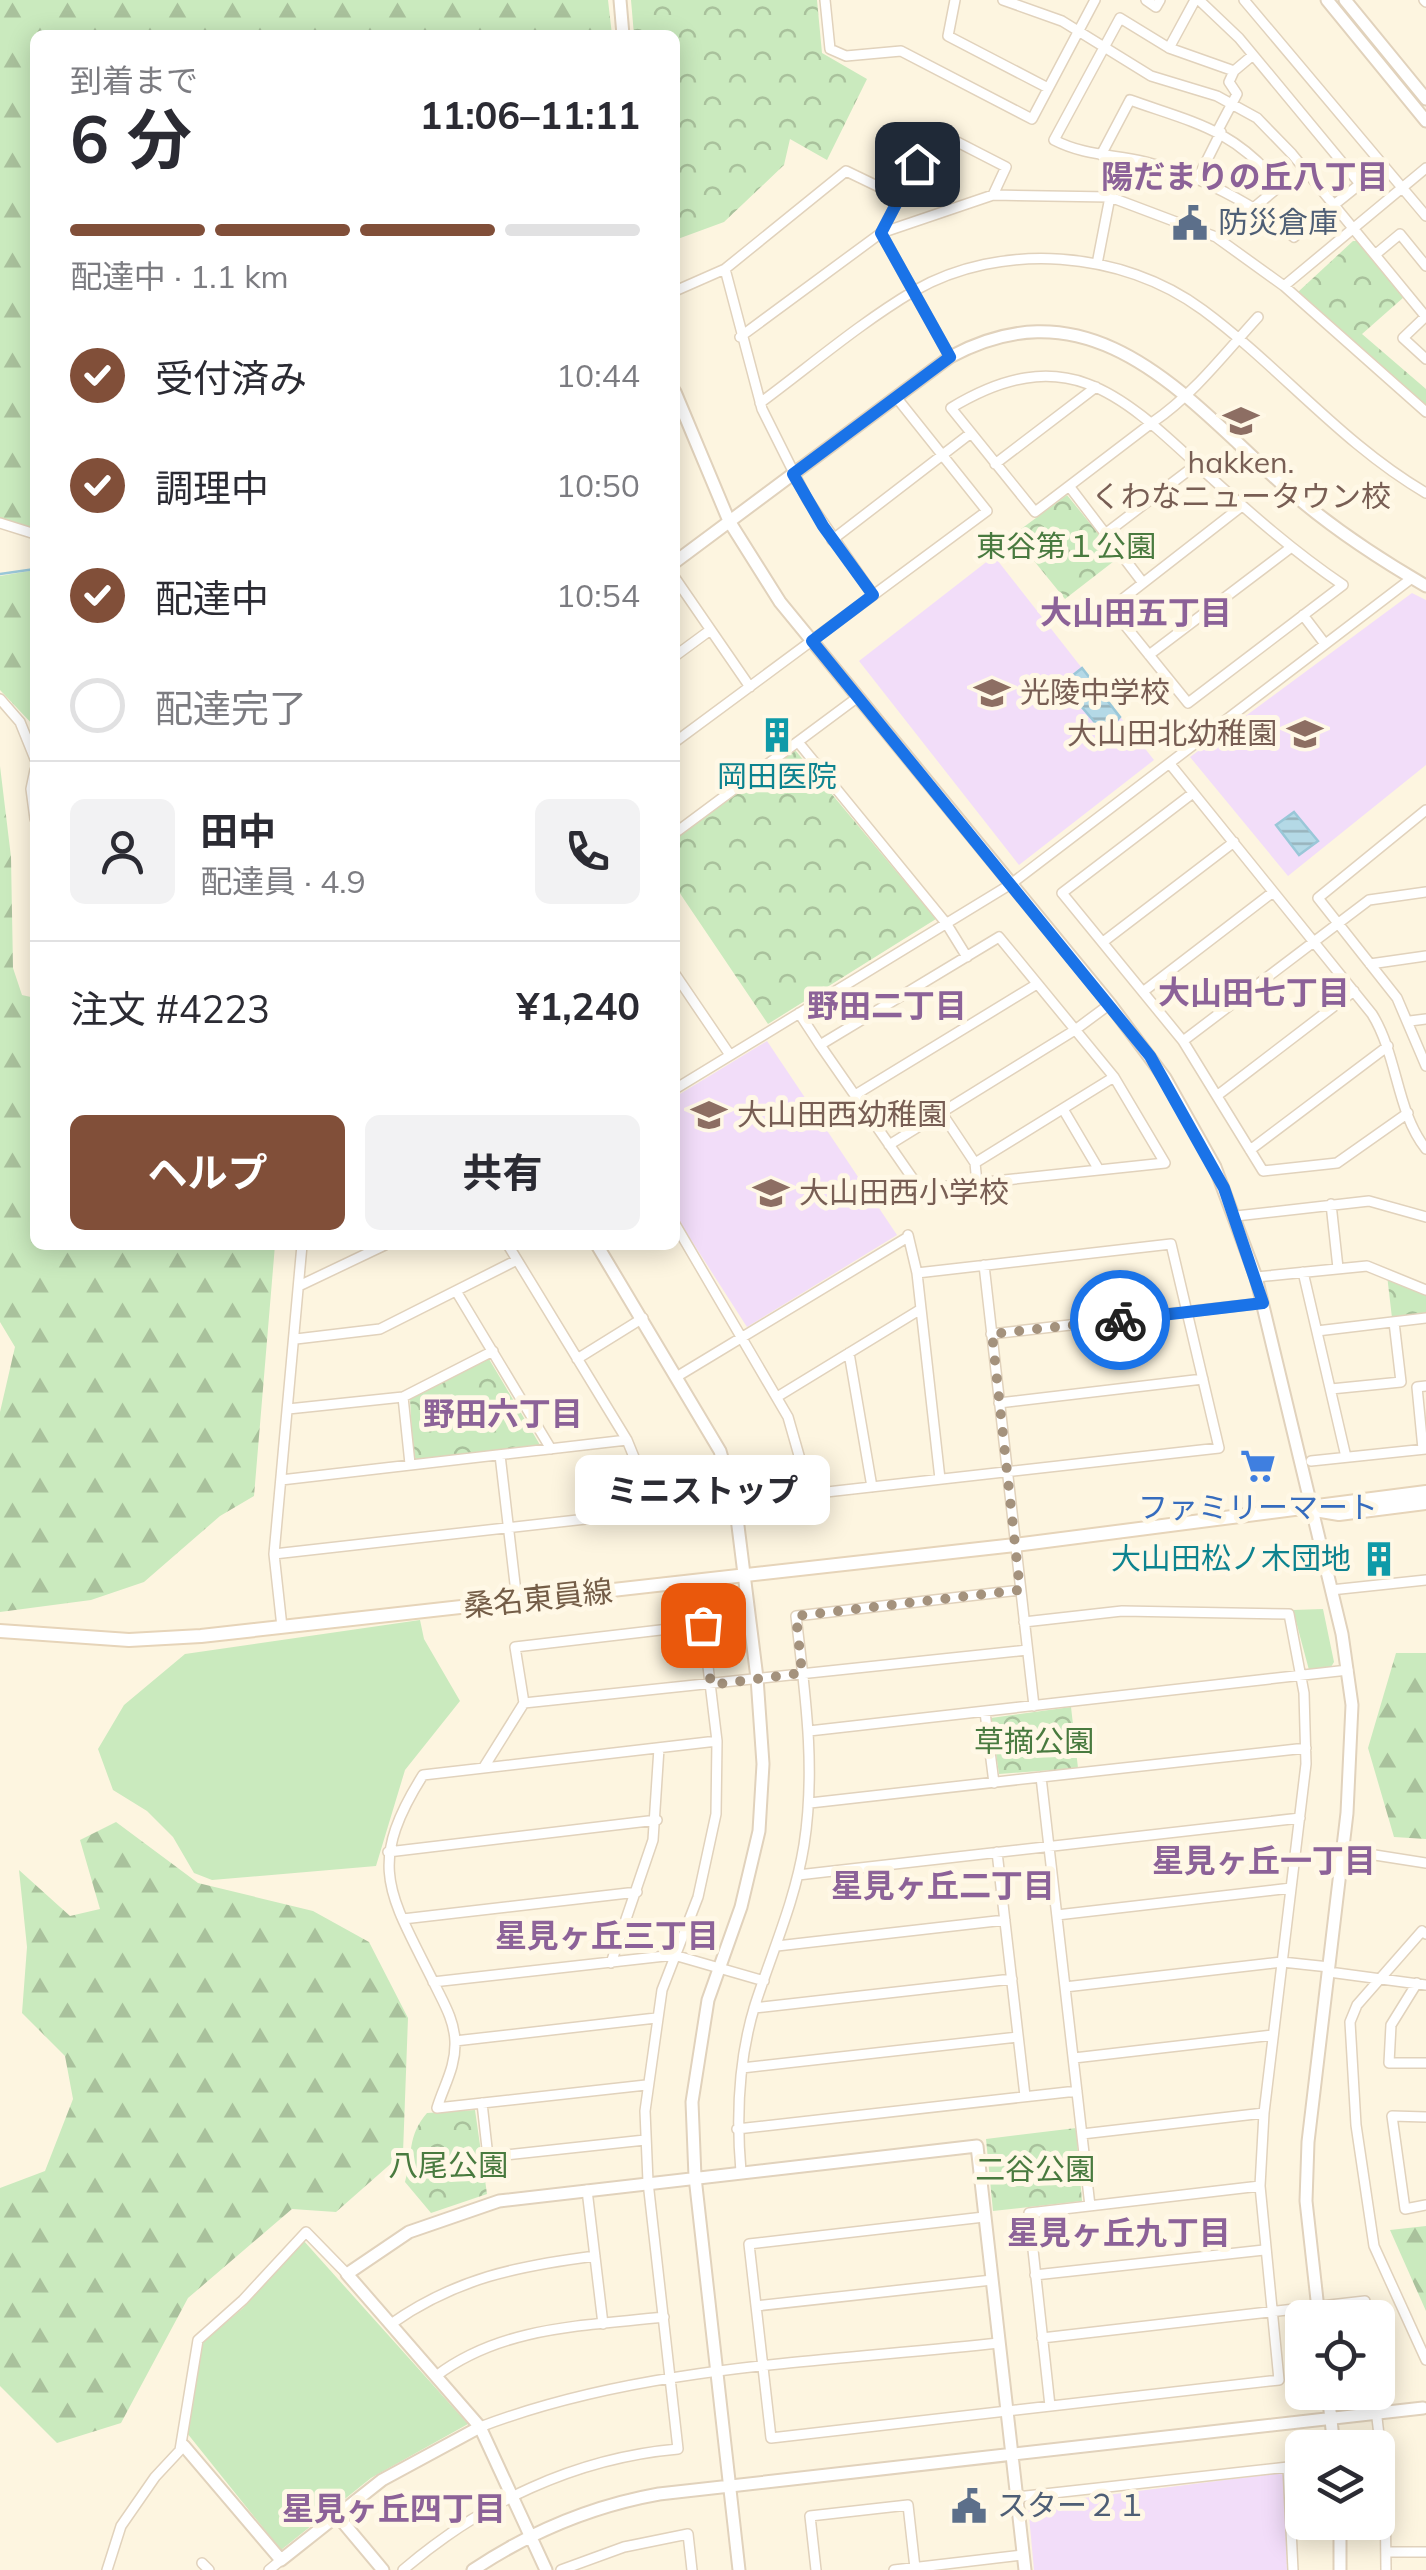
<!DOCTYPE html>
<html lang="ja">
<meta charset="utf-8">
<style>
:root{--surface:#fff;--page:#f2f2f3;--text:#2b2b33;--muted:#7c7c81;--line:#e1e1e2;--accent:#814f39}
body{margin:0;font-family:Mulish,"Noto Sans JP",sans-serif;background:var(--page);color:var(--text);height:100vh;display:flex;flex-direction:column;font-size:38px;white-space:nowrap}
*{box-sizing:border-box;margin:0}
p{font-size:32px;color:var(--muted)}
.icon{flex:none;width:55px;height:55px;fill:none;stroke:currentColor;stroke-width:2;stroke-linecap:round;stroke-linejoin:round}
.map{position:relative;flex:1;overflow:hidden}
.details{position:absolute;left:30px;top:30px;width:650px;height:1220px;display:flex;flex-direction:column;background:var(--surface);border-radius:15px;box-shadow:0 5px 25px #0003}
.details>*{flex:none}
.buttons{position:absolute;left:1285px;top:2300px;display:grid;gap:20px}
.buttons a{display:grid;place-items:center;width:110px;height:110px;border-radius:15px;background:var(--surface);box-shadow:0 5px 25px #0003;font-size:50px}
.pin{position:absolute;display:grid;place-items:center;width:85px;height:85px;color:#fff;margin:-42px;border-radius:20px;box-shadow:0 5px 15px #0006}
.courier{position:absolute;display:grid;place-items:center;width:100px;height:100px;margin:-50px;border:8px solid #1a73e8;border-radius:50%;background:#fff;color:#222;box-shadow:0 2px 12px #0007}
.bubble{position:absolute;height:70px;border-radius:15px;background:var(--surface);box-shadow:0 5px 25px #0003;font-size:32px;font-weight:700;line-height:70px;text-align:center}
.summary em{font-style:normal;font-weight:700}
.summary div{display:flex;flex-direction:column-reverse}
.summary{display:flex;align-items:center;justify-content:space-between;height:170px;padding:0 40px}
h1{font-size:65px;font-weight:700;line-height:75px}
.bar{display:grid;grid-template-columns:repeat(4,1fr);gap:15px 10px;align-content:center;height:120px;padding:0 40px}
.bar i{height:12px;border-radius:8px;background:var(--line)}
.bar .on{background:var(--accent)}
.bar p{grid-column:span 4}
.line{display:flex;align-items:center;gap:25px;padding:0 40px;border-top:2px solid var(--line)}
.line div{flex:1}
.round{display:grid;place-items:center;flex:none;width:105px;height:105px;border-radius:15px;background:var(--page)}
ol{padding:0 40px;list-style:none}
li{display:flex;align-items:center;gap:30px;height:110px}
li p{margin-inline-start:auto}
li .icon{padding:10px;border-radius:50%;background:var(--accent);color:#fff;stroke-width:4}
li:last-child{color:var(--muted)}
li i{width:55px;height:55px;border:5px solid var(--line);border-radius:50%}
.cta{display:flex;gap:20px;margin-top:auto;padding:20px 40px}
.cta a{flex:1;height:115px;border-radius:15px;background:var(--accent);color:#fff;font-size:40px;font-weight:700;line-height:115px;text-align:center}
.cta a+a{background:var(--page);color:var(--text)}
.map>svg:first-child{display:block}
.education{fill:#f2ddf9}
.green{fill:#caeabe}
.forest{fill:url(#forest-firs)}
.park{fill:url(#park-crowns)}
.water{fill:url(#water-rules);stroke:#9ac7d8;stroke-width:2.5}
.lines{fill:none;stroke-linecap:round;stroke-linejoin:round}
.stream{stroke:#9ac7d8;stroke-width:2.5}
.minor-casing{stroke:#e1d2bc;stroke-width:12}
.tertiary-casing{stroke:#e1d2bc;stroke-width:15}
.secondary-casing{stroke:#e6d4b9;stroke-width:16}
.minor{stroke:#fff;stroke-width:9}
.tertiary{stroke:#fff;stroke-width:11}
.secondary{stroke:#fff;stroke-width:12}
.done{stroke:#a4927d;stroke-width:10;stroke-dasharray:0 18}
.route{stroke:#1a73e8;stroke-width:12}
.labels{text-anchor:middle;stroke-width:10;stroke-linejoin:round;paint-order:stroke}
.service-label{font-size:30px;fill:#4e5e75;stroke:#fff8e6;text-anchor:start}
.education-label{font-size:30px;fill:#785e54;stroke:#fff8e6;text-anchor:start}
.park-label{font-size:30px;fill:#497a3f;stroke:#fff8e6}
.culture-label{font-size:30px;fill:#0d838f;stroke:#fff8e6}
.shop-label{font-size:30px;fill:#366cbe;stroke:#fff8e6}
.street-label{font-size:30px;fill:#745d47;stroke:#fff8e6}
.neighbourhood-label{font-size:32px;font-weight:bold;fill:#8c6298;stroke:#fff8e6}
</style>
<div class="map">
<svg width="1426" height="2570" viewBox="0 0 1426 2570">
<defs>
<pattern id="forest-firs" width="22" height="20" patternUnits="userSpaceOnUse" patternTransform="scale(2.5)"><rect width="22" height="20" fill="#caeabe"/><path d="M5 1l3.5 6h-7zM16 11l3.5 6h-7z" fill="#a9c19c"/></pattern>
<pattern id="park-crowns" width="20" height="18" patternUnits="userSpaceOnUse" patternTransform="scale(2.5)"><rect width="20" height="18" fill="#caeabe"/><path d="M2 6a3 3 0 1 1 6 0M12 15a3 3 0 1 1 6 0" fill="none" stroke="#a9c19c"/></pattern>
<pattern id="water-rules" width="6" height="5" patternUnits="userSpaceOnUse" patternTransform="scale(2.5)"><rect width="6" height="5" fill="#b4d9e6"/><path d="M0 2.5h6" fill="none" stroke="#97b3bc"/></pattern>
</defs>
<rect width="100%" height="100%" fill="#fdf5e0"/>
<path class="education" d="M994 556 1154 760 1019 865 859 661Z
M1412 593 1426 600V765L1288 876 1190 757Z
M767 1041 897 1235 747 1327 675 1215V1097Z
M1280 2473 1284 2476 1287 2570H1034L1028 2505Z"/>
<path class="green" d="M1323 1609 1334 1662 1331 1667 1309 1670 1293 1610Z
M420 1620 424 1639 460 1701 405 1770 376 1866 212 1880 194 1873 173 1837 147 1811 113 1790 98 1749 124 1705 185 1654Z
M303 2240 468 2424 371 2478 281 2550 187 2433 203 2342 243 2308Z"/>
<path class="forest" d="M0 0H608L612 35H35V532L0 521Z
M35 570V727L0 690V576Z
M0 766 11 857 13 968 22 995 35 998V1245H275L254 1496 220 1516 144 1582 91 1600 0 1612V1412L15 1347 0 1322Z
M1396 1653H1426V1839L1394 1837 1368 1748Z
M116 1822 198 1883 313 1911 369 1942 408 2018 403 2153 336 2212 292 2209 188 2298 121 2423 57 2443 0 2386V2188L45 2171 73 2099 65 2056 22 2013 27 1947 19 1870 70 1916 100 1909 80 1840Z
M1426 2226V2311L1390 2230Z"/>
<path class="park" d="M631 0H817L822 53 867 79 827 160 790 139 784 165 724 222 675 240V35H634Z
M1353 241H1359L1404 297 1362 334 1426 389V405L1298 292Z
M1067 495 1118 558 1065 599 1013 535Z
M795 750 936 919 768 1024 675 886V839Z
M1387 1275 1426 1294V1314L1392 1318Z
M489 1359 540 1445 418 1460 413 1456 410 1398Z
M1071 1707 1078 1768 999 1774 991 1718Z
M475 2110 487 2194 431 2213 405 2182C413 2154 407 2136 427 2113Z
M1076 2128 1082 2201 993 2211 986 2139Z"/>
<path class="water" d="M1082 668 1120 717 1105 734 1062 684Z
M1294 812 1318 841 1299 855 1276 825Z"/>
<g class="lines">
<path class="stream" d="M0 574 35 569"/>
<defs>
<path id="minor" d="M825 0 830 49 846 56 901 51 1032 119 1095 0
M955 0 948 36 1048 88
M1003 0 1062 21 1151 76 1217 96 1257 118 1292 154 1426 317
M1146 0 1156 7 1160 0
M1195 0 1169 48 1120 18 1054 140C1085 156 1113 154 1146 162 1196 174 1254 204 1294 237L1360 184 1239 38 1199 0
M1244 0 1426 216
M1424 0 1426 2
M1169 48 1234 71 1253 55
M1218 130 1237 94 1229 82 1234 71
M1101 155 1130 100C1195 123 1234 129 1280 186L1251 210
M1197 180 1221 132
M881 233 934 130 1006 167 993 195
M881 233 950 357
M1376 254 1400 234 1426 266
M1097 264 1110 197
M725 269 762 409 807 499 873 595
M1284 286 1426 168
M675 291 725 269 846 171 900 197
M1426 316 1403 338 1426 359
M740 337 881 233 993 195 1110 197 1216 237 1284 286 1426 412
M760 403C810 366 860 323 914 291 1001 241 1122 250 1203 310 1280 367 1342 444 1426 493
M995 464 1096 387
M1069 486 1143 583
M1242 506 1111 608 1188 703 1343 585C1293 551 1250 513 1206 473 1122 395 1067 338 951 408L1035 512 1153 422C1193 395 1225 353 1258 317
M0 523 35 534
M1105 534 1197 464
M832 540 971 433
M675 578 750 687
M1303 615 1325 644
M1149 655 1289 549
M675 656 709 631
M0 699 20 722 35 759
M675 742 987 511 896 397
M798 742 946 923 967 957
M1170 764 1372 1014C1398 1056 1396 1111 1426 1149
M35 770 31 789 35 819
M1193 793 1062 893 1183 1041 1263 1171 1337 1163 1408 1113
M1426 810 1318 898 1397 998 1426 1066
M675 833 858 697
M999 937 1114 1077 1165 1163 920 1189 820 1045Z
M1103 942 1234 842
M1370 964 1426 956
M675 974 730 1055
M1144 991 1273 892
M799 1013 820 1045
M1410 1021 1426 1019
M1183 1041 1369 900 1426 892
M675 1089 1011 884 1412 578
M855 1095 1037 984
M1218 1095 1354 991
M1063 1109 1099 1170
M941 1112 975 1163 977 1183
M889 1145 1075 1030 1110 1004
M1250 1150 1388 1046
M975 1163 1114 1077
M1331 1204 1338 1268
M1236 1216 1369 1201 1426 1217
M675 1224 788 1417 810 1494
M908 1235 917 1273 940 1479
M508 1245 627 1440 656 1511
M984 1265 1034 1706
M1303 1272 1346 1457
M1256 1277 1367 1266 1426 1290
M301 1285 385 1245
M456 1291 551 1449
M1317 1331 1426 1318
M991 1334 1263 1303
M296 1339 380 1329 517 1260
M849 1353 872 1487
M577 1359 643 1318
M678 1376 908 1237
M1331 1389 1401 1382 1394 1322
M403 1397 410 1464
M777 1397 921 1309
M999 1403 1203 1379
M288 1409 403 1397 493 1351
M1423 1449 1417 1387 1426 1386
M500 1455 517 1601
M1311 1461 1426 1449
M281 1480 627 1440
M274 1554 1219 1448 1171 1244 917 1273
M1331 1590 1426 1580
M282 1627 274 1554 302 1245
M524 1703 1027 1650
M985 1712 994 1783
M809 1731 1348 1670
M810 1803 1041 1777
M1343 1850 1426 1863
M388 1852 657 1820
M997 1852 1025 2096
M798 1875 1300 1818
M1057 1915 1291 1888
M403 1919 637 1892
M1426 1934 1422 1931 1357 2005 1350 2022 1356 2125 1374 2246 1426 2360
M777 1946 1005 1920
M611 1963 653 1840 659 1748
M1329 1972 1426 1985
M433 1982 674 1955 764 1981
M1417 1983 1391 2025 1389 2063H1426
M1065 1987 1282 1962 1329 1967
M754 2008 1012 1979
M455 2041 656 2018
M1074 2058 1273 2035
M742 2068 1018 2037
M646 2085 437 2108C444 2085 456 2067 455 2041 454 2019 443 2002 434 1983 390 1894 365 1867 423 1775L717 1741
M482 2103 488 2157 645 2140
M1426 2117 1392 2116 1405 2209 1426 2205
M737 2129 1077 2091
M1082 2134 1264 2113
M741 2172C736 2115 738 2060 755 2005 772 1952 795 1901 804 1845 816 1768 805 1693 796 1616L1020 1590
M587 2190 603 2324
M1090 2206 1041 1777 1306 1748
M984 2217 749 2244 771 2438 1279 2380 1260 2186 1264 2113 1306 1764 1304 1693 1289 1614 1122 1611 1024 1622
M1035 2275 1264 2250
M756 2306 992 2280
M391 2324C456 2278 518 2266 595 2256
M1042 2338 1365 2301 1366 2318
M436 2376C502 2326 584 2326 664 2317
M1374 2392 1385 2487 1386 2570
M1050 2406 1029 2213 1260 2186
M480 2427C642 2365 827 2362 999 2343
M180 2450 198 2340 243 2300 306 2232 347 2274
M1017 2497 1288 2467 1293 2570
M1387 2552H1426
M202 2563 209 2570
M107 2570 121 2526 155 2477 183 2447
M269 2570 281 2560
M403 2570C481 2503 575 2458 678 2449L648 2182 645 2111 662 1990 698 1897 716 1814 717 1741 703 1625 515 1647 524 1703 484 1767
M561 2570 624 2547 688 2534 692 2570
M816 2570 810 2516 908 2505 915 2568
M894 2570 1023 2555"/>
<path id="tertiary" d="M620 0 623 35
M1327 0 1426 121
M1345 0 1426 99
M675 392 729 521 780 602 1110 1004 1165 1078 1215 1167 1256 1277 1342 1634 1352 1705 1347 1813 1308 2142 1306 2201 1319 2318
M675 562 950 357C1094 279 1187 399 1283 485 1326 524 1376 557 1426 586
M597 1245 720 1451 735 1502 757 1678 763 1764 759 1831 741 1907 708 2000 692 2102 695 2177 739 2570
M1328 2392 1334 2448
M184 2446 281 2560 382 2480 480 2427
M336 2514 383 2570
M473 2570C530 2532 592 2506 659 2494L1423 2408
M546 2570 480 2427 347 2274 409 2232 499 2201 977 2146 1025 2570
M1340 2570V2522"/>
<path id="secondary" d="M1315 1510 1339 1514 1426 1503
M0 1631 129 1640 201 1636 1015 1545 1426 1492"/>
</defs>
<use href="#minor" class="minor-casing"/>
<use href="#tertiary" class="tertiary-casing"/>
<use href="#secondary" class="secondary-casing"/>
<use href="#minor" class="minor"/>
<use href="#tertiary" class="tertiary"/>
<use href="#secondary" class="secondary"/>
</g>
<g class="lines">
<path class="done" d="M703 1625 711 1685 802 1673 796 1616 1020 1590 992 1334 1120 1320"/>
<path class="route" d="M917 164 881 233 950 357 793 474 823 526 873 595 812 641 1150 1056 1224 1188 1263 1303 1120 1320"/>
</g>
<defs>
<symbol id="civic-bare" viewBox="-9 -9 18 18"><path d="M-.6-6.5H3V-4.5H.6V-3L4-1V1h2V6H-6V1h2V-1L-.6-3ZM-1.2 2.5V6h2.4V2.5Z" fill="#5c6f8a" stroke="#fff8e6" stroke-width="2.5" paint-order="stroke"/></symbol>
<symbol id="school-bare" viewBox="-9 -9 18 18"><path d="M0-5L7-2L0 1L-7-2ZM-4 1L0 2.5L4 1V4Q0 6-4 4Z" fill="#8d6e63" stroke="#fff8e6" stroke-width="2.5" paint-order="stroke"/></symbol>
<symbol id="building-bare" viewBox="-9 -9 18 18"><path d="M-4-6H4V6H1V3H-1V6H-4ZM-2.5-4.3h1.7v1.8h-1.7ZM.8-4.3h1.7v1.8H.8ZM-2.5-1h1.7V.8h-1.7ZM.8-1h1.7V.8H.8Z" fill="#0f9aa8" stroke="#fff8e6" stroke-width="2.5" paint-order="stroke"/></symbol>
<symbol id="supermarket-bare" viewBox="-9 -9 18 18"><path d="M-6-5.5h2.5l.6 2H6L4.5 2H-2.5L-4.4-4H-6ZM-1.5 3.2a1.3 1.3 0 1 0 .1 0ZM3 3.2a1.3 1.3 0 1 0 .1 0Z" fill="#3f7fe0" stroke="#fff8e6" stroke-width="2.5" paint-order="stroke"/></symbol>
</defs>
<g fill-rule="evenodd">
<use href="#civic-bare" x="1165" y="198" width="50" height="50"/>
<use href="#school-bare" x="1216" y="396" width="50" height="50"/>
<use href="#school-bare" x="967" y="668" width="50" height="50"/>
<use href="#school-bare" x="1280" y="709" width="50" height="50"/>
<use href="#building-bare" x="752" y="710" width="50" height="50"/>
<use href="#school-bare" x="684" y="1090" width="50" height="50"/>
<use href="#school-bare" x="746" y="1168" width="50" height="50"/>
<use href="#supermarket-bare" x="1233" y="1441" width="50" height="50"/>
<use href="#building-bare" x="1354" y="1534" width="50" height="50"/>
<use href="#civic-bare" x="944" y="2481" width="50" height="50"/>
</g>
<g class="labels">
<g class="service-label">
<text x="1218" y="233">防災倉庫</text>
<text x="997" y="2516">スター２１</text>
</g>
<g class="education-label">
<text x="1241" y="473" text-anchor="middle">hakken.<tspan x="1241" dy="34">くわなニュータウン校</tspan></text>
<text x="1020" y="703">光陵中学校</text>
<text x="1277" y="744" text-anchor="end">大山田北幼稚園</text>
<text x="737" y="1125">大山田西幼稚園</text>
<text x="799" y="1203">大山田西小学校</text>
</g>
<g class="park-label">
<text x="1066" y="557">東谷第１公園</text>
<text x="1034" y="1752">草摘公園</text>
<text x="448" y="2176">八尾公園</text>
<text x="1035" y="2180">二谷公園</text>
</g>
<g class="culture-label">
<text x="777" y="787">岡田医院</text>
<text x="1351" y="1569" text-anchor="end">大山田松ノ木団地</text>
</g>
<g class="shop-label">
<text x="1258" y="1518">ファミリーマート</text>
</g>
<g class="street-label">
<text transform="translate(538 1599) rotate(-6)" y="10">桑名東員線</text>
</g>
<g class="neighbourhood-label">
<text x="1245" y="188">陽だまりの丘八丁目</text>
<text x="1136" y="624">大山田五丁目</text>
<text x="1254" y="1004">大山田七丁目</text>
<text x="887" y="1017">野田二丁目</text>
<text x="503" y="1425">野田六丁目</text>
<text x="1264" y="1872">星見ヶ丘一丁目</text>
<text x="943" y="1897">星見ヶ丘二丁目</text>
<text x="607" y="1947">星見ヶ丘三丁目</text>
<text x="1119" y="2244">星見ヶ丘九丁目</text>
<text x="394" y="2520">星見ヶ丘四丁目</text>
</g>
</g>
</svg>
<div class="buttons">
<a><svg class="icon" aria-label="locate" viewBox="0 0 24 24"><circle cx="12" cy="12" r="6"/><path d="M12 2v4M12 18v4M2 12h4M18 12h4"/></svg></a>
<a><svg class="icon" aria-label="layers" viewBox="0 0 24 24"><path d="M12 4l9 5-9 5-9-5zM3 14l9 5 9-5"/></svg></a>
</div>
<div class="pin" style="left:703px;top:1625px;background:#ea580c"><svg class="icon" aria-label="bag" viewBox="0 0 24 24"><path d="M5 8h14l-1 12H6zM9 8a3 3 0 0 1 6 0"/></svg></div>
<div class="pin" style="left:917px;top:164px;background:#1f2937"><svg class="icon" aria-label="home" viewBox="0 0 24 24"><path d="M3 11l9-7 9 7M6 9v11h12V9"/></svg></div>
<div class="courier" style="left:1120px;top:1320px"><svg class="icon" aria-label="bike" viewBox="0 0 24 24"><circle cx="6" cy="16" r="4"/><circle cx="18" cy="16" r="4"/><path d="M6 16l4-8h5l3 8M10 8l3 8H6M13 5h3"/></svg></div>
<div class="bubble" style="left:575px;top:1455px;width:255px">ミニストップ</div>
<section class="details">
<div class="summary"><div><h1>6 分</h1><p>到着まで</p></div><em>11:06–11:11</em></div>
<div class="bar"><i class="on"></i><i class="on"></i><i class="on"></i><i></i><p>配達中 · 1.1 km</p></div>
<ol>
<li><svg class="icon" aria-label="check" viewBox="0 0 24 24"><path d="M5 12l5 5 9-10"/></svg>受付済み<p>10:44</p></li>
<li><svg class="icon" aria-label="check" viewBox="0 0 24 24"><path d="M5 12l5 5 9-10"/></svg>調理中<p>10:50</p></li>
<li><svg class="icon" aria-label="check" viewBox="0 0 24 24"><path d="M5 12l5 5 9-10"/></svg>配達中<p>10:54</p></li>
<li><i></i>配達完了</li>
</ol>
<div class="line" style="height:180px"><a class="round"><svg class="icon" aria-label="person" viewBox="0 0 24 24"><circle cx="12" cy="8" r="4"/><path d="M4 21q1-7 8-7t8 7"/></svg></a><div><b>田中</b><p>配達員 · 4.9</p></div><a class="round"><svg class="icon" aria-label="phone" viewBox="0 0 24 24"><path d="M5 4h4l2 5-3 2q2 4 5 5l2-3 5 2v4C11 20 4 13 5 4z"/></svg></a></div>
<div class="line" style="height:130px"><div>注文 #4223</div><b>¥1,240</b></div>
<div class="cta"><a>ヘルプ</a><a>共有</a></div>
</section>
</div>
